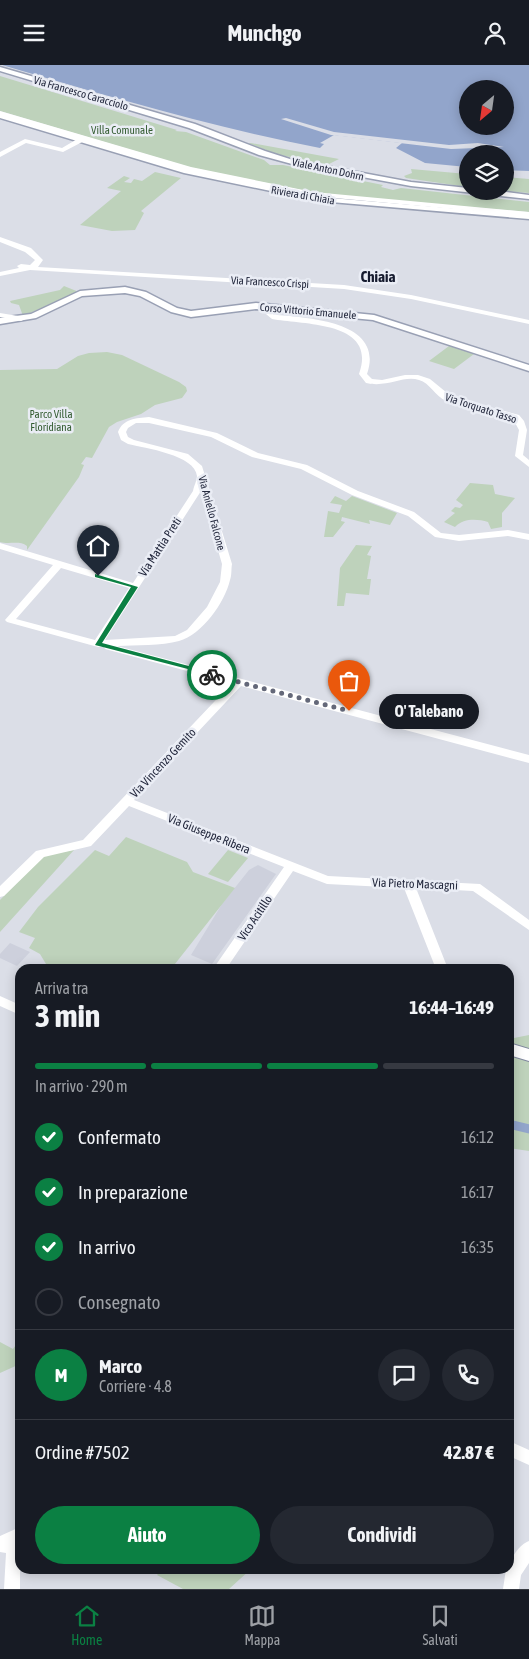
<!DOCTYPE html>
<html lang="it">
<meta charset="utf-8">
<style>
:root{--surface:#171b24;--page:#242831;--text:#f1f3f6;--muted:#9ea1a6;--line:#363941;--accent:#0b8043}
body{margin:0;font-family:"Asap Condensed",sans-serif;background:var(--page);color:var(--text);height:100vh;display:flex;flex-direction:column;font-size:19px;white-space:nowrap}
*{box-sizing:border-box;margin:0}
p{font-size:16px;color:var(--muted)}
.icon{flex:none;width:28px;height:28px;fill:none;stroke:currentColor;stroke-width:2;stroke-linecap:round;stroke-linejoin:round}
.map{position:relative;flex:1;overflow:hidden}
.panel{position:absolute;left:15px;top:899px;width:499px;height:610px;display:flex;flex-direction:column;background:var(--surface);border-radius:15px;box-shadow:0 2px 12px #0003}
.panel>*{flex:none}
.needle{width:32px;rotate:209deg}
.buttons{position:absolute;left:459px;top:15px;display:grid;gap:10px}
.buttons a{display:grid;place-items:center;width:55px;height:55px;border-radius:50%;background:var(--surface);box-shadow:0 2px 12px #0003;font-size:25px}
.pin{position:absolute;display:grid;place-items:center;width:42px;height:42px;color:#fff;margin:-51px -21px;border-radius:50% 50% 50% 0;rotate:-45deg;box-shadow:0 0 5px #0007}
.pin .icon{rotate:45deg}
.courier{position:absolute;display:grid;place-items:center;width:50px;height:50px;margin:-25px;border:4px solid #0b8043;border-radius:50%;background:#fff;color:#222;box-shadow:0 1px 6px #0007}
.bubble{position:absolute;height:35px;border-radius:18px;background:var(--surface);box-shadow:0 2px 12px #0003;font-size:16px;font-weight:700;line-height:35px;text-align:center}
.overview em{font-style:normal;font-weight:700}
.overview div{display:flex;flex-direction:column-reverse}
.overview{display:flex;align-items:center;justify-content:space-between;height:85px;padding:0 20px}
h1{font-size:32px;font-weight:700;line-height:38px}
.bar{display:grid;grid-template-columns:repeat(4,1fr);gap:8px 5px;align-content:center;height:60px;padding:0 20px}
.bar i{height:6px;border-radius:4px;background:var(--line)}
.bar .current{background:var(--accent)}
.bar p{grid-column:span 4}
.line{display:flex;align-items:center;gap:12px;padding:0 20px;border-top:1px solid var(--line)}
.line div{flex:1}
.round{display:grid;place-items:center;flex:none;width:52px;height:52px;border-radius:26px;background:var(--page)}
ol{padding:0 20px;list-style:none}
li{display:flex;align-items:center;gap:15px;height:55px}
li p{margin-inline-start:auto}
li .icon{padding:5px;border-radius:50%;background:var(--accent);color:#fff;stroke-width:4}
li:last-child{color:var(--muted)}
li i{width:28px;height:28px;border:2px solid var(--line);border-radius:50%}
.button{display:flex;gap:10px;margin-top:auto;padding:10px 20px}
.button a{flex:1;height:58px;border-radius:30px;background:var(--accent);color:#fff;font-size:20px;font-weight:700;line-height:58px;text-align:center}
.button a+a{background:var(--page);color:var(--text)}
header{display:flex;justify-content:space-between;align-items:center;height:65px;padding:0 20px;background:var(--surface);font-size:22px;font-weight:700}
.menu{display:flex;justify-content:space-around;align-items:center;height:70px;border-top:1px solid var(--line);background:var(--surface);font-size:14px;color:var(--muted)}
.menu a{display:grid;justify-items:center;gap:2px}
.menu .current{color:var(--accent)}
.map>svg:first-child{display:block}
.built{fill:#cdd0dc}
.green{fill:#bed2bb}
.water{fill:#92a5cb;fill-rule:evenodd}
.pier{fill:#dbdee7}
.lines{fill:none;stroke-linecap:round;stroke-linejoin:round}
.canal{stroke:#92a5cb;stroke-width:9}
.primary-casing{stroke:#99a0b4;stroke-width:3}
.highway-casing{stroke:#81889f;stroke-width:2}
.secondary{fill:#fff;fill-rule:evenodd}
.primary{fill:#fff;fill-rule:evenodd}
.highway{fill:#fff;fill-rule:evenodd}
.route{fill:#0b8043}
.done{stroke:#646879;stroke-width:5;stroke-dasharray:0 9}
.labels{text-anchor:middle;stroke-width:5;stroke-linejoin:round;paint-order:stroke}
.far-street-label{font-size:11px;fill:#24293e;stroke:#eaedf5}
.far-park-label{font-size:11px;fill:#325b30;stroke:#eaedf5}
.street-label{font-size:12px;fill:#24293e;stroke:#eaedf5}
.far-district-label{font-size:15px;font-weight:bold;fill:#161b2f;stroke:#eaedf5}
</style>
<header><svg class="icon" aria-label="menu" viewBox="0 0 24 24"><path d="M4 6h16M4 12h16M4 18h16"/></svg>Munchgo<svg class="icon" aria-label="person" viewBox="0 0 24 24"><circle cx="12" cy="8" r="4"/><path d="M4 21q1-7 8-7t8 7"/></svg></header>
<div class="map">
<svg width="529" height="1524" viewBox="0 0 529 1524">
<rect width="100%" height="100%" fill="#dbdee7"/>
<path class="built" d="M258 800 276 809 212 899 191 890 222 839 249 805Z
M10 878 30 887 17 901 0 893V889Z"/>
<path class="green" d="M0 11 177 65 175 66 186 67 264 95 270 100H283L383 120 381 122 393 125 401 123 529 137V147L327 130 192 103 0 46Z
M248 78H251L339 94 327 100 276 89Z
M411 104 467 109V122L406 113 404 111 412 108Z
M155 107 181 113 141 146 144 148 135 165 112 166 80 160 121 126 107 123 124 111 130 113 124 117 131 118 134 114 142 116Z
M505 112 529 114V128L504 126Z
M64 221 79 227 23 251 19 240 11 238 10 236 60 225Z
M449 281 474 289 454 304 429 296Z
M107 287 122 290 179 317 186 322 187 326 182 333 155 340 141 349 117 357 109 362 92 393 86 392 81 399 84 400 79 412 27 485V481C19 475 9 480 0 477V305L57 304 78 291 89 288Z
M470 418 493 420 495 429 515 433 502 448V462L491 464 488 457C477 454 464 453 455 462L444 457 455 448 451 446 455 442 460 443 463 440 456 435Z
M335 431 346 436 352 431 397 448 390 460 369 455 370 459 342 452 341 456 345 457 333 472H324L328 446 339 448 342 440 330 438Z
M356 480 372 481 367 490 371 491 367 514H371L369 530 346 528 344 541H337L340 503Z
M126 772 187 797 193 807 235 823 171 904H49L40 889 29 883 35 873 19 867 38 842 95 785 109 791Z
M74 785 0 867V835L44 790Z
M228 785 248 793 228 817 208 809Z
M529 970V1086L509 1083V974Z
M20 1274V1299L0 1308V1277L13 1284Z
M162 1504H251L229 1524H183L157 1510Z"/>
<path class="water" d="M2 0H529V106L505 105V89H468L467 102 425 98 396 83 402 78 334 70 320 78 324 79 320 83C212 62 107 31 2 0ZM468 24H505V61H468Z"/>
<path class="pier" d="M286 53 334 67 449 80 478 78 504 82 451 84 331 70 281 54Z"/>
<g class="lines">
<path class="canal" d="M509 1059 529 1064"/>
<defs>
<path id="primary" d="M0 2 195 59 265 86 293 95 411 117 468 123V126H498L529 130V134L411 121 292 99 259 90 189 63 0 6Z
M0 49 188 104 319 132 529 150V154L319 136 184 108 0 53Z
M125 222 146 227 177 243 191 246 256 238 374 250 529 300V306L373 255 256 244 191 252 171 247 140 231 125 228 82 231 36 253 0 259V253L31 249 80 226Z"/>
<path id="highway" d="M509 978 529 984V996L509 990Z"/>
</defs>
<use href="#primary" class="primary-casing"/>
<use href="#highway" class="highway-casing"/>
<path class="secondary" d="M0 46 191 102 313 127 529 147V151L313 131 190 106 86 75 63 87 26 78 0 92V87L25 74 62 83 79 73 0 50Z
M0 172 31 183 43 195 38 202 344 220 411 230 529 255V259L411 234 344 224 30 205 0 211V207L19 203 17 201 21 199 30 200 35 195 25 187 0 177Z
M267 240H273L274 248 277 250C311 253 385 257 367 309L372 314 382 315 405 310H418L430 314 452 332 519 350 524 356 527 365 523 390 529 395V402L515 391 519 365 513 354C491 348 467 344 446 336 435 331 430 318 419 315 403 310 388 323 366 318L359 309C378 256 304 260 272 254L266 249Z
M0 248 24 252 25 254 21 256 0 252Z
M149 352 217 368 258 388 307 400 358 426 414 447 441 468 459 470 508 465 529 469V475L508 471 459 476 435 472 408 451 352 430 301 404 252 392 211 372 149 358H136L128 363 126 367 128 372 134 375 188 389 202 401 232 499C231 504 232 510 230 515 225 537 202 570 179 576 162 581 135 580 117 581L529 690V698L241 621 134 735 328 811 480 819 529 855V865L473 826 416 823 448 904H436L404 823 327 819 293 806 226 904H213L284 802 129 741 91 781 44 792 4 831 0 832V821L36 786 83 775 232 618 105 584 104 582H98L7 557 5 555 53 500 0 484V478L133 518 193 426C194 421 197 415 197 411 195 390 145 383 128 379L121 375 118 367C123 354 136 353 149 352ZM201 426 222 499 220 517 207 542 187 565 175 571 105 575ZM61 503 129 523 95 575 16 554Z
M0 931 20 940V950L0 941Z
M509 1376 529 1385V1400L509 1391Z
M20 1462V1524H4L6 1488 0 1487V1471Z
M529 1476V1498L521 1510 519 1524H503L506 1504H509C509 1494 520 1479 529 1476Z"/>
<use href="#primary" class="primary"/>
<use href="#highway" class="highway"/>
</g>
<path class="route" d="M95 509 138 522 102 578 215 608V611L95 580 131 522 95 512Z"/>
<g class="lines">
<path class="done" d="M212 610 349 646"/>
</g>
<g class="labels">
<g class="far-street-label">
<text transform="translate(81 28) rotate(16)" y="4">Via Francesco Caracciolo</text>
<text transform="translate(328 104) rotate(12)" y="4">Viale Anton Dohrn</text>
<text transform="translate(303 130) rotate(10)" y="4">Riviera di Chiaia</text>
<text transform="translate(270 217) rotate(3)" y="4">Via Francesco Crispi</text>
<text transform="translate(308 246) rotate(5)" y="4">Corso Vittorio Emanuele</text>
<text transform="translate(481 343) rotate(18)" y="4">Via Torquato Tasso</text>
<text transform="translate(212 448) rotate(75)" y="4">Via Aniello Falcone</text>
</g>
<g class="far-park-label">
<text x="122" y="69">Villa Comunale</text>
<text x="51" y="353">Parco Villa<tspan x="51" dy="13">Floridiana</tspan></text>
</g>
<g class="street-label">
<text transform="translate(160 482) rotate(-57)" y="4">Via Mattia Preti</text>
<text transform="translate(163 698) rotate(-47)" y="4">Via Vincenzo Gemito</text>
<text transform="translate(209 769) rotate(22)" y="4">Via Giuseppe Ribera</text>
<text transform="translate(415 819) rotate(2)" y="4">Via Pietro Mascagni</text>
<text transform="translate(255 853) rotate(-56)" y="4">Vico Acitillo</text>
</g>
<g class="far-district-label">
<text x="378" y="217">Chiaia</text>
</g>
</g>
</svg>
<div class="buttons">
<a><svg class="needle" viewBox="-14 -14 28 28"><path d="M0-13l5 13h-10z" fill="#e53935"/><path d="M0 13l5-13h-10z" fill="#9ea1a6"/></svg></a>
<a><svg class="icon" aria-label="layers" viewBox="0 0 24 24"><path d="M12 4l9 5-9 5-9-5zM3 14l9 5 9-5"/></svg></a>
</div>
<div class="pin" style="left:349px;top:646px;background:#ea580c"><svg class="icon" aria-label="bag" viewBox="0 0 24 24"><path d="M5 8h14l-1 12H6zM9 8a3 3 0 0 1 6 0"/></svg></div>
<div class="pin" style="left:98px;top:511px;background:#1f2937"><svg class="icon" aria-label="home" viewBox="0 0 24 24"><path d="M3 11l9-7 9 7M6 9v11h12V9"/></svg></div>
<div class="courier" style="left:212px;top:610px"><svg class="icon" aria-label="bike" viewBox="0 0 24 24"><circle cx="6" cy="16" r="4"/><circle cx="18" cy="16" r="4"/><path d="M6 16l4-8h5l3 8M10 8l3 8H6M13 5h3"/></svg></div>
<div class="bubble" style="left:379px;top:629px;width:100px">O' Talebano</div>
<section class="panel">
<div class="overview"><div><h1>3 min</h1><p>Arriva tra</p></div><em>16:44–16:49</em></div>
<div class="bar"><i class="current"></i><i class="current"></i><i class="current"></i><i></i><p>In arrivo · 290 m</p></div>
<ol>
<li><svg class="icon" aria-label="check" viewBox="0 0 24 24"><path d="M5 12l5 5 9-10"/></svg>Confermato<p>16:12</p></li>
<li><svg class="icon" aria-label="check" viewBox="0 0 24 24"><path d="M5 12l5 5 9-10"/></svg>In preparazione<p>16:17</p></li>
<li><svg class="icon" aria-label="check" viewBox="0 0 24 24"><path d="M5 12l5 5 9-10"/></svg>In arrivo<p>16:35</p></li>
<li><i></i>Consegnato</li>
</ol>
<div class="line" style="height:90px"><b class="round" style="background:var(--accent);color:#fff">M</b><div><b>Marco</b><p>Corriere · 4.8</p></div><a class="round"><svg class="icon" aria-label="chat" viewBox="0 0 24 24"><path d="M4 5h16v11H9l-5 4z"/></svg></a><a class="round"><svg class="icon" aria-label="phone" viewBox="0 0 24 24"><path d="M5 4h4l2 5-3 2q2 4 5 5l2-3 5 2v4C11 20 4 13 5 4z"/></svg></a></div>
<div class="line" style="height:65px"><div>Ordine #7502</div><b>42.87 €</b></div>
<div class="button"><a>Aiuto</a><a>Condividi</a></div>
</section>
</div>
<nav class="menu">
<a class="current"><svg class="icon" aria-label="home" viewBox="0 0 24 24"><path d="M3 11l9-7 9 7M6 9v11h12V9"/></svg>Home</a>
<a><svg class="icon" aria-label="map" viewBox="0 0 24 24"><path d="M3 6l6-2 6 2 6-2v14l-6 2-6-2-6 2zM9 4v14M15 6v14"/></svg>Mappa</a>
<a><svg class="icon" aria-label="saved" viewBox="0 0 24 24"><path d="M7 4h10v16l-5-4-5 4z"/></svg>Salvati</a>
</nav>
